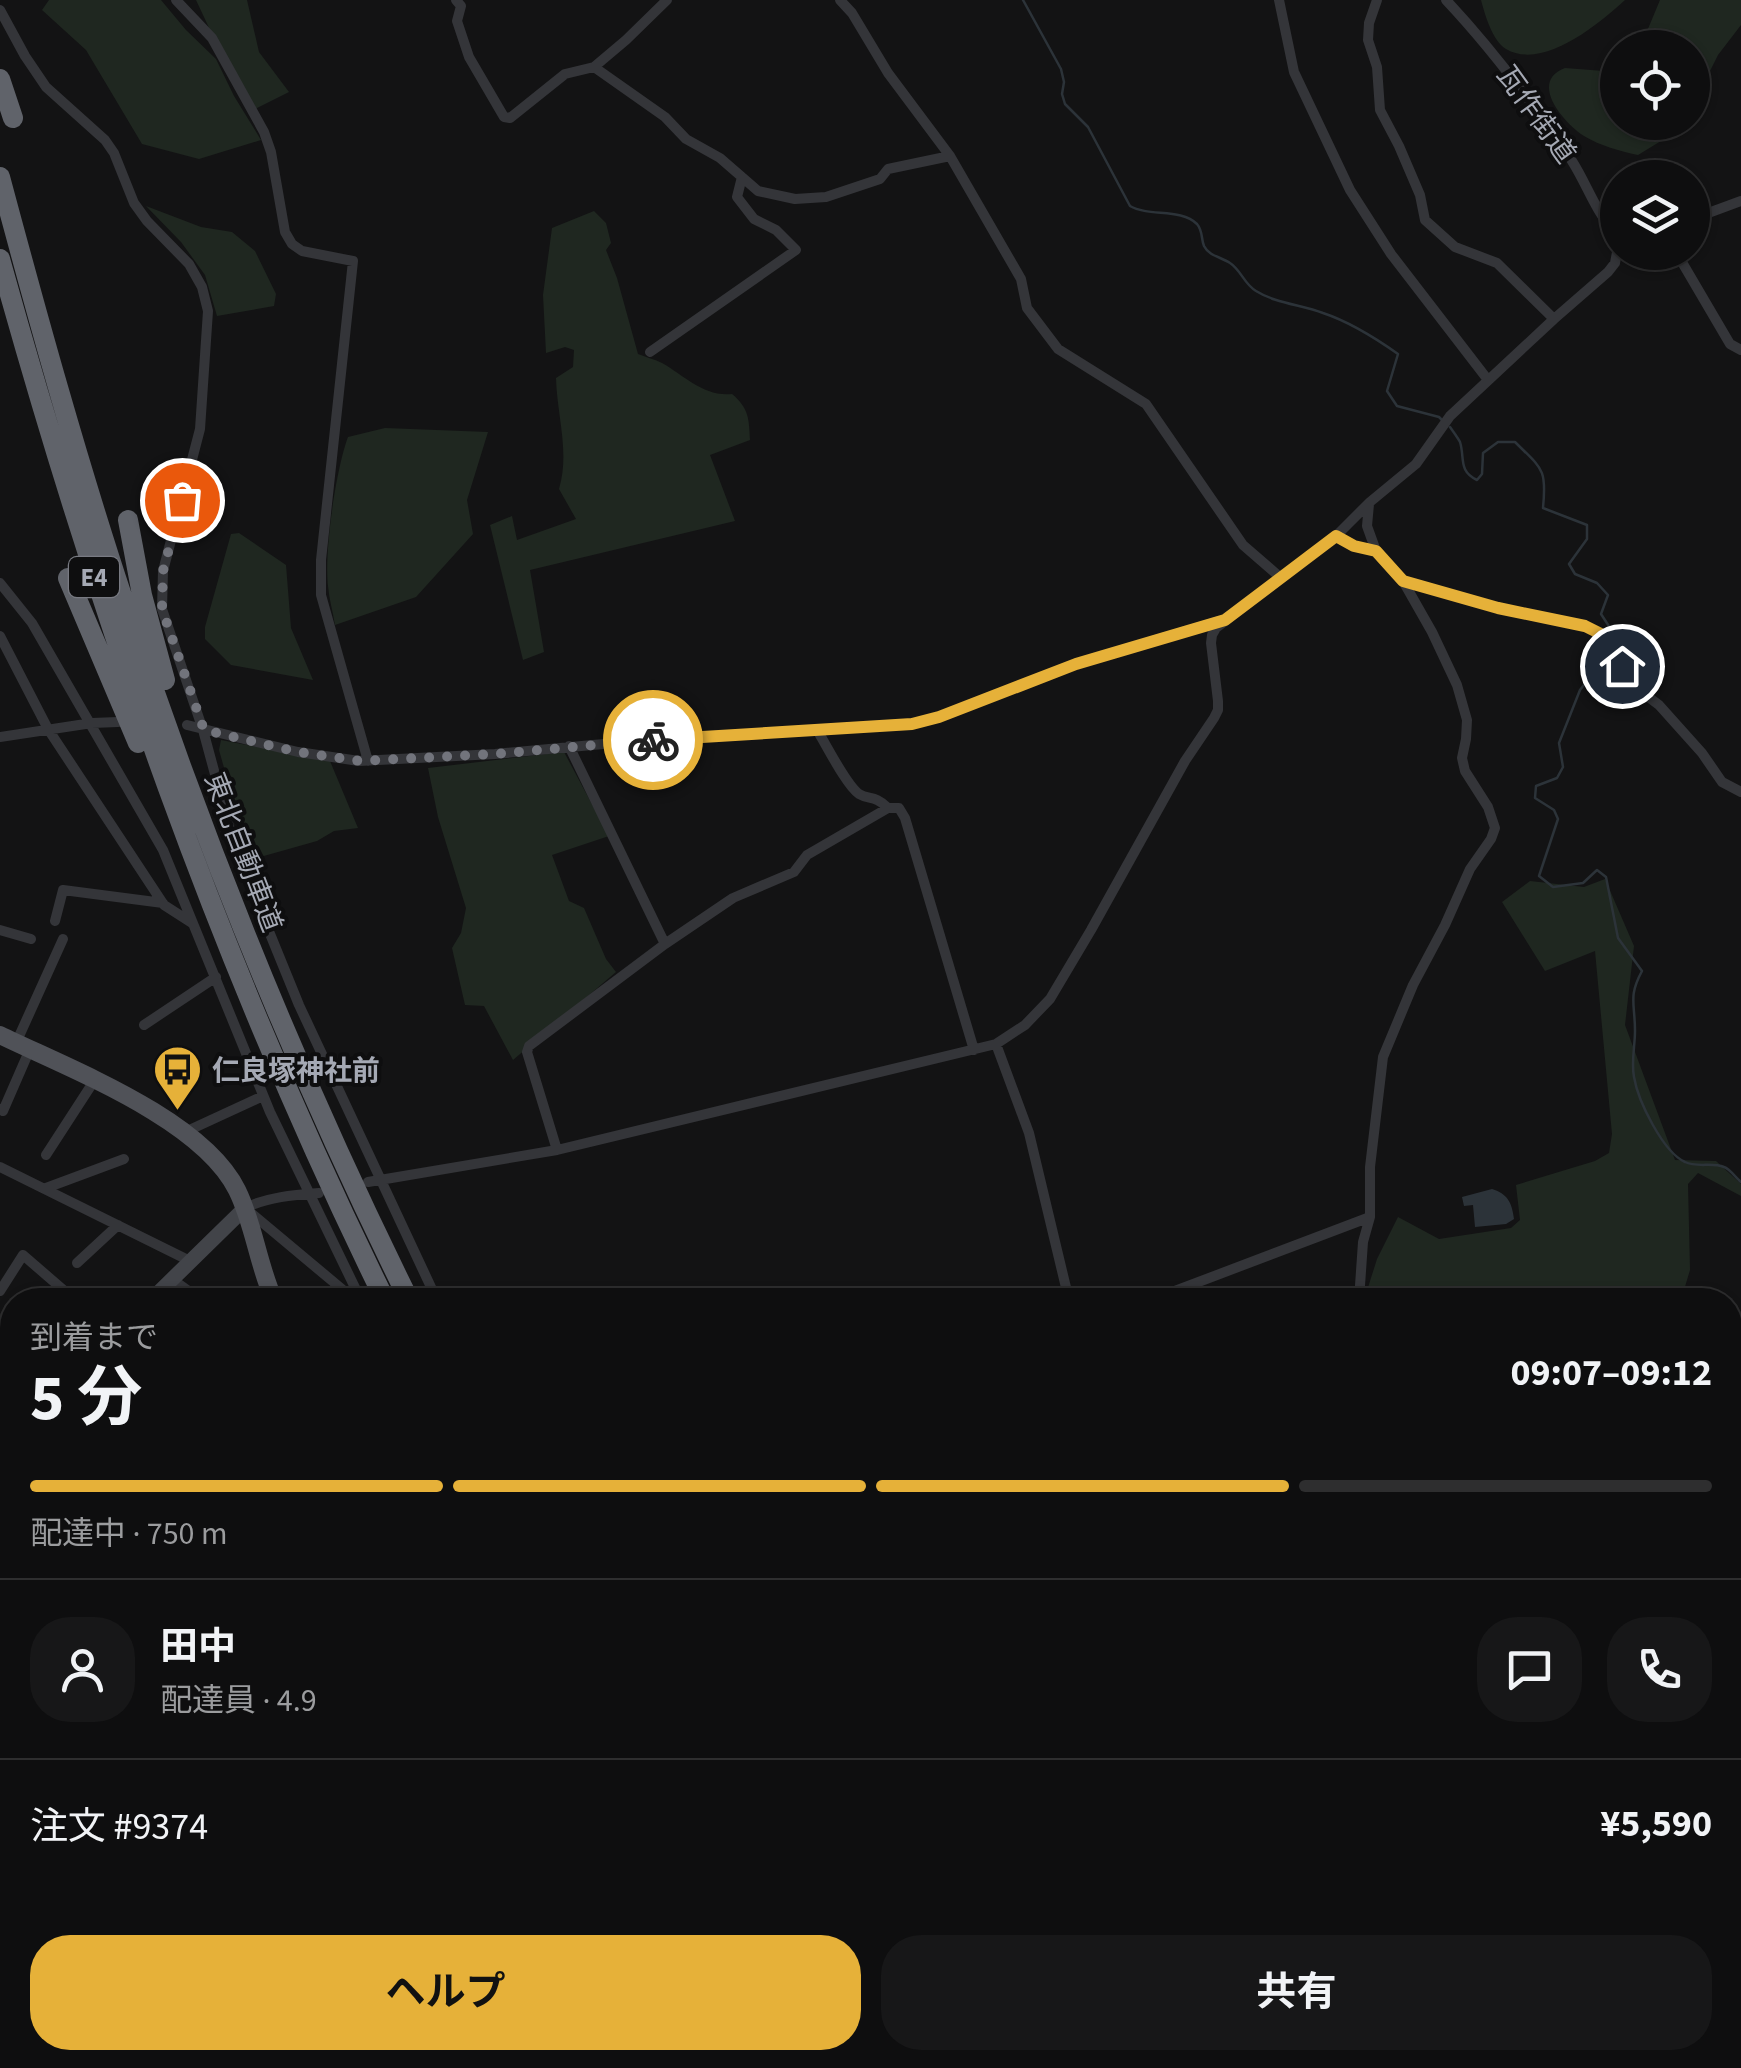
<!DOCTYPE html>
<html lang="ja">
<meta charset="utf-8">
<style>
:root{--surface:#0e0e0f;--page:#171718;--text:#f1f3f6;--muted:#9b9c9e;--line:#2e2e2f;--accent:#e6b139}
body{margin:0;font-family:"Source Sans 3","Noto Sans JP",sans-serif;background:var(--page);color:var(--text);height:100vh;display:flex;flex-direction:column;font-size:38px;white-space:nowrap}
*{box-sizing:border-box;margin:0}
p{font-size:32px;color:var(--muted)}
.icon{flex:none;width:55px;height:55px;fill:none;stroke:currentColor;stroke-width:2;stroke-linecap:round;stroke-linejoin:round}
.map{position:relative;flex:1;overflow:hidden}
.details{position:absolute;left:0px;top:1288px;width:1742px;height:782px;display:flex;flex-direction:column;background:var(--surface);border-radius:40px 40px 0 0;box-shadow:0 2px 8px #0004,0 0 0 2px var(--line)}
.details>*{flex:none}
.fabs{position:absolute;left:1600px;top:30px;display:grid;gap:20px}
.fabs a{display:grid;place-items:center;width:110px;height:110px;border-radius:50%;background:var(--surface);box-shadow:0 2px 8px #0004,0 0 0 2px var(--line);font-size:50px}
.pin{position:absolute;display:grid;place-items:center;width:85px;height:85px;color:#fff;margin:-42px;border:5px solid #fff;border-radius:50%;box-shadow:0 2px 10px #0007}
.courier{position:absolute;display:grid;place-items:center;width:100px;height:100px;margin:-50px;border:8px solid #e6b139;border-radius:50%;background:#fff;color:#222;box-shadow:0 2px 12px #0007}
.head em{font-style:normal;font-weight:700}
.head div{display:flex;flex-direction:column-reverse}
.head{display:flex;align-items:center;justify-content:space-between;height:170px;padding:0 30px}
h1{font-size:65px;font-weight:700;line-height:75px}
.bar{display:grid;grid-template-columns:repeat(4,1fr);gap:15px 10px;align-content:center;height:120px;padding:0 30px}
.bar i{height:12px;border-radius:8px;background:var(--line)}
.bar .selected{background:var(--accent)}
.bar p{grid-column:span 4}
.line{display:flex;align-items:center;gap:25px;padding:0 30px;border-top:2px solid var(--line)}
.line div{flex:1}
.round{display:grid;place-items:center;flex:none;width:105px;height:105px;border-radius:40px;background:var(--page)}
.primary-button{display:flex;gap:20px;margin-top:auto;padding:20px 30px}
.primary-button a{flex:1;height:115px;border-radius:40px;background:var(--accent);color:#111;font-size:40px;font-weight:700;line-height:115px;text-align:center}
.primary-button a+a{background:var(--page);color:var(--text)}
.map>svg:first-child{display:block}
.built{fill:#1f1f21}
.green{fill:#1f2720}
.water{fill:#2c3339}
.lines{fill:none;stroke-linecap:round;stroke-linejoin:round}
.stream{stroke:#2c3339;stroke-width:2.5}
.street{stroke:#343539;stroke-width:10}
.secondary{stroke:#424449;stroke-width:15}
.primary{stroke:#505258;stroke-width:18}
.highway{stroke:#60636a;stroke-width:20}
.done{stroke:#72747c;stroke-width:10;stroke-dasharray:0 18}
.route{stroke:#e6b139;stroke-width:12}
.labels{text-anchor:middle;stroke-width:8;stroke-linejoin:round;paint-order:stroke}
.shield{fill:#0e0e0f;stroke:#787a82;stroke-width:2.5}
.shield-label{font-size:25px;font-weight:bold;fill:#a5a9b4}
.street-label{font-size:28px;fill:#a5a9b4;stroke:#0e0e0f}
.poi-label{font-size:28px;font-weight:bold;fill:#a5a9b4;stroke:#0e0e0f;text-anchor:start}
</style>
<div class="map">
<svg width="1741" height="2068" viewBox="0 0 1741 2068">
<rect width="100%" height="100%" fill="#131314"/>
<path class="built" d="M1730 1527 1741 1528V1652L1730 1649Z
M1409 2058H1533L1538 2068H1412Z"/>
<path class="green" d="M49 0H161L186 30 216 59 234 96 261 140 199 159 142 144 86 50 42 10Z
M196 0H247L259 52 289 92 255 109 211 32Z
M1481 0H1625C1600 23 1543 71 1506 49 1492 40 1485 15 1481 0Z
M1660 0H1741V25L1718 55 1693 105 1692 48H1640Z
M1565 68 1617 72 1618 122 1683 123 1679 130 1638 155C1619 151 1601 146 1584 136 1564 123 1528 82 1565 68Z
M146 206 201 227 232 232 255 251 276 294 274 306 217 316 205 275 181 242Z
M594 211 606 223 611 243 606 250 617 278 638 354C645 357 654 359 662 363 685 376 704 397 732 394 749 408 749 419 750 440L710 455 735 521 530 570 544 652 523 660 490 525 512 516 517 540 576 519 559 489C570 452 557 416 556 378L573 367 574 350 565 347 546 353 543 295 552 228Z
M385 428 488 432 467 500 473 534 416 597 335 625C333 612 329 599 328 586 324 552 336 469 348 437Z
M239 533 286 565 291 628 313 680 231 665 205 639V627L231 534Z
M221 740 330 761 358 828 334 831 317 841 250 860 219 750Z
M564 752 609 836 552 855 569 901 584 908 606 959 616 972 513 1060 484 1006 465 1005 452 948 461 933 466 908 438 817 428 768Z
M1605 879 1634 946 1625 1025 1675 1160 1716 1161 1741 1184V1196L1698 1173 1688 1184 1690 1270 1681 1300H1364L1377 1259 1398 1217 1439 1239 1511 1228 1520 1220 1516 1185 1595 1161 1609 1153 1612 1134 1595 951 1545 971 1502 902 1530 881 1584 887Z
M675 2058H785L792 2068H668Z
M932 2058H1088L1063 2068H937Z"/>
<path class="water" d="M1492 1189C1508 1194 1512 1203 1514 1219L1506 1224 1475 1227 1473 1205 1464 1206 1462 1197Z"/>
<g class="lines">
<path class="stream" d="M1023 0 1061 69 1064 82 1062 94 1065 104 1088 127 1130 206C1149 217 1181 208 1197 224 1203 231 1201 239 1204 246 1209 256 1221 257 1230 263 1241 270 1244 284 1256 291 1275 303 1302 305 1323 313 1350 322 1374 337 1398 354L1387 391 1397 406 1439 417 1444 422
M1450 427C1452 430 1458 438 1460 442 1465 458 1458 471 1477 480L1482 474 1483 453 1498 442H1515C1542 469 1547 468 1543 508L1587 525V539L1569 564 1575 574 1597 583 1608 595 1601 614 1616 637 1626 658 1624 659
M1618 664 1605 676 1590 677 1580 690 1559 743 1563 767 1557 778 1536 786 1535 798 1554 810 1558 819 1539 876 1553 887 1583 883 1597 870 1606 877 1618 938 1642 971C1628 997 1635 1003 1635 1031 1635 1046 1631 1062 1634 1077 1638 1101 1663 1152 1685 1162 1697 1168 1712 1162 1724 1167 1730 1169 1736 1178 1741 1182
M0 1323 12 1331
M892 2058 900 2068"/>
<path class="street" d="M176 0 212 38 264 132 271 152 285 232 292 244 302 251 353 261 321 560V595L368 761
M456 0 461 6 457 21 469 57 504 117 510 118 565 74 594 67 626 40 667 0
M840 0 852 13 888 73 950 156 1021 279 1027 308 1058 349 1146 404 1243 545 1281 578
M1279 0 1294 72 1350 190 1391 254 1488 380
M1377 0 1369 23 1368 40 1377 67 1380 110 1399 146 1420 195 1425 220 1455 247 1497 263 1554 319
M1446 0C1493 50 1534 105 1572 161 1588 186 1596 214 1617 234
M0 10 25 56 46 87 105 140 114 153 134 203 147 221 189 264 202 287 208 311 200 429 163 571 162 609 203 730 235 848 299 1005 437 1300
M594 67 665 117 686 139 720 158 758 191 795 199 826 197 880 179 888 169 950 156
M1692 219 1741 201
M1676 252 1730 344 1741 350
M650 352 796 250 776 230 754 219 737 197 742 177
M1369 504 1367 526 1376 551
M1336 536 1354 546 1376 551 1403 581 1432 632 1457 685 1467 720 1466 739 1462 758 1465 771 1488 807 1495 828 1491 839 1470 869 1445 925 1413 985 1383 1057 1370 1167V1217L1363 1242 1359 1300
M1404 581 1498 608 1585 626 1601 634 1613 648 1631 684 1659 705 1702 753 1722 782 1741 792
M0 583 32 623 163 850 270 1112 361 1300
M0 636 48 729 164 905 192 923
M187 725 298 752 359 761 495 754 647 740 912 724 939 717 1076 664 1219 621
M817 730C826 744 846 785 859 794 869 800 875 795 888 808H899L905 818 974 1050
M0 737 92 723 118 722
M569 746 665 944
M55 921 63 890 163 903
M0 930 31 939
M144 1025 216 977
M16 1043 63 939
M996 1044 1029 1133 1069 1300
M0 1109 3 1111 30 1049
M185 1132 263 1096
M557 1150 527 1052 529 1046 665 944 733 898 794 872 807 855 888 808
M46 1155 94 1081
M0 1167 190 1261
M368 1182 557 1150 996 1044 1025 1025 1050 999 1091 930 1185 761 1214 718 1218 710V701L1211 643 1212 635 1216 628 1336 536 1370 502 1416 464 1450 416 1554 319 1608 272 1615 263 1618 247
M46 1188 124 1159
M319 1193C293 1195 268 1197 245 1208L355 1300
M77 1263 118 1225
M172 1279 201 1300
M0 1291 23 1255 75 1300
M1151 1300 1370 1217
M0 1330 12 1339
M0 1518 12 1523
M0 1618 12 1637
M0 1728 12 1715
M0 1767 12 1779
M0 1801 12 1787
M1730 1859 1741 1847
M1730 1942 1741 1930
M0 1965 12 1962
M0 1988 12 1996
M1730 2011 1735 2013 1741 2006
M0 2041 12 2032
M598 2058 617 2068
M794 2058 801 2068
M882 2058 889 2068
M1339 2058 1341 2068
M1585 2058 1620 2068
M29 2068 41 2058
M80 2068 95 2058
M125 2068H126
M231 2068 243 2058
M1190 2068 1219 2058"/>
<path class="secondary" d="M151 1300 245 1208
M0 1435 12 1426
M1730 1782 1741 1774
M0 1895 12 1903
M220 2058 233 2068"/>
<path class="primary" d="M0 1035C70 1069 202 1119 237 1190 254 1224 258 1265 274 1300
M1543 2058 1549 2068"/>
<path class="highway" d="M0 79 13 118
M0 177C38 319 77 460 123 599 202 838 297 1074 409 1300
M0 259C99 616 221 967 385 1300
M128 520 142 595 165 680
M68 578 138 743
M827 2058 834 2068
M853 2058 860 2068"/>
</g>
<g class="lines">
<path class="done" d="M182 500 163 571 162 609 204 730 298 752 360 761 495 754 653 740"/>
<path class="route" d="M653 740 912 724 939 717 1076 664 1225 620 1336 536 1354 546 1376 551 1403 581 1498 608 1585 626 1601 634 1613 648 1622 666"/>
</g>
<defs>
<symbol id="bus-pin" viewBox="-11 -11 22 30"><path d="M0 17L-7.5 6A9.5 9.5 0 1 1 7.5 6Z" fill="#e6b139" stroke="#0e0e0f"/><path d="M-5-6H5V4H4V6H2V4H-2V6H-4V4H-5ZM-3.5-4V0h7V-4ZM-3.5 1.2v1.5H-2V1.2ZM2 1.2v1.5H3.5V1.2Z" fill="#111"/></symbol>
</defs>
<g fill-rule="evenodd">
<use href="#bus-pin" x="150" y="1042" width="55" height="75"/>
</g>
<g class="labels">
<rect class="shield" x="69" y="557" width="50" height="40" rx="8"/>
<g class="shield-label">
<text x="94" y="586">E4</text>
</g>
<g class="street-label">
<text transform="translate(1537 114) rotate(54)" y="10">瓦作街道</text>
<text transform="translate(244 852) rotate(69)" y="10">東北自動車道</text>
</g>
<g class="poi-label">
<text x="212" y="1080">仁良塚神社前</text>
</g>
</g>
</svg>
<div class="fabs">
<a><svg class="icon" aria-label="locate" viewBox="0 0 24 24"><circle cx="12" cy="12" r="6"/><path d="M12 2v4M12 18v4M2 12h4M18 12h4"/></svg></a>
<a><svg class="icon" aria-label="layers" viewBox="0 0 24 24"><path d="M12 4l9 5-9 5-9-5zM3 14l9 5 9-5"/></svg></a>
</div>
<div class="pin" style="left:182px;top:500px;background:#ea580c"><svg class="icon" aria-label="bag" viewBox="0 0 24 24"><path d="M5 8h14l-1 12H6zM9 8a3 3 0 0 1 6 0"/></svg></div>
<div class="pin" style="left:1622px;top:666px;background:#1f2937"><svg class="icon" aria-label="home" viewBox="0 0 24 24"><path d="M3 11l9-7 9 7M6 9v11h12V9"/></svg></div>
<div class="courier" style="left:653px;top:740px"><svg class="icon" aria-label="bike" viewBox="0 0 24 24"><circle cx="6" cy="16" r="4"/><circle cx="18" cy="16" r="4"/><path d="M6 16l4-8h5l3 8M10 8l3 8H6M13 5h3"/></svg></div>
<section class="details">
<div class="head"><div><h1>5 分</h1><p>到着まで</p></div><em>09:07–09:12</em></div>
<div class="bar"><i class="selected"></i><i class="selected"></i><i class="selected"></i><i></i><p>配達中 · 750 m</p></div>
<div class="line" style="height:180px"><a class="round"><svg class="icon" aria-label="person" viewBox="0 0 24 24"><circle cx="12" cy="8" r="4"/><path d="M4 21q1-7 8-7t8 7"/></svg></a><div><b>田中</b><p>配達員 · 4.9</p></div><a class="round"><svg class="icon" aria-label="chat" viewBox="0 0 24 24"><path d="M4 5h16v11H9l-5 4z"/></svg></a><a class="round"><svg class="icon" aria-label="phone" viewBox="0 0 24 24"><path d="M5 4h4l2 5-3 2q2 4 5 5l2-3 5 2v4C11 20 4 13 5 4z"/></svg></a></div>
<div class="line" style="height:130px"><div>注文 #9374</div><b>¥5,590</b></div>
<div class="primary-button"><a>ヘルプ</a><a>共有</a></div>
</section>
</div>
